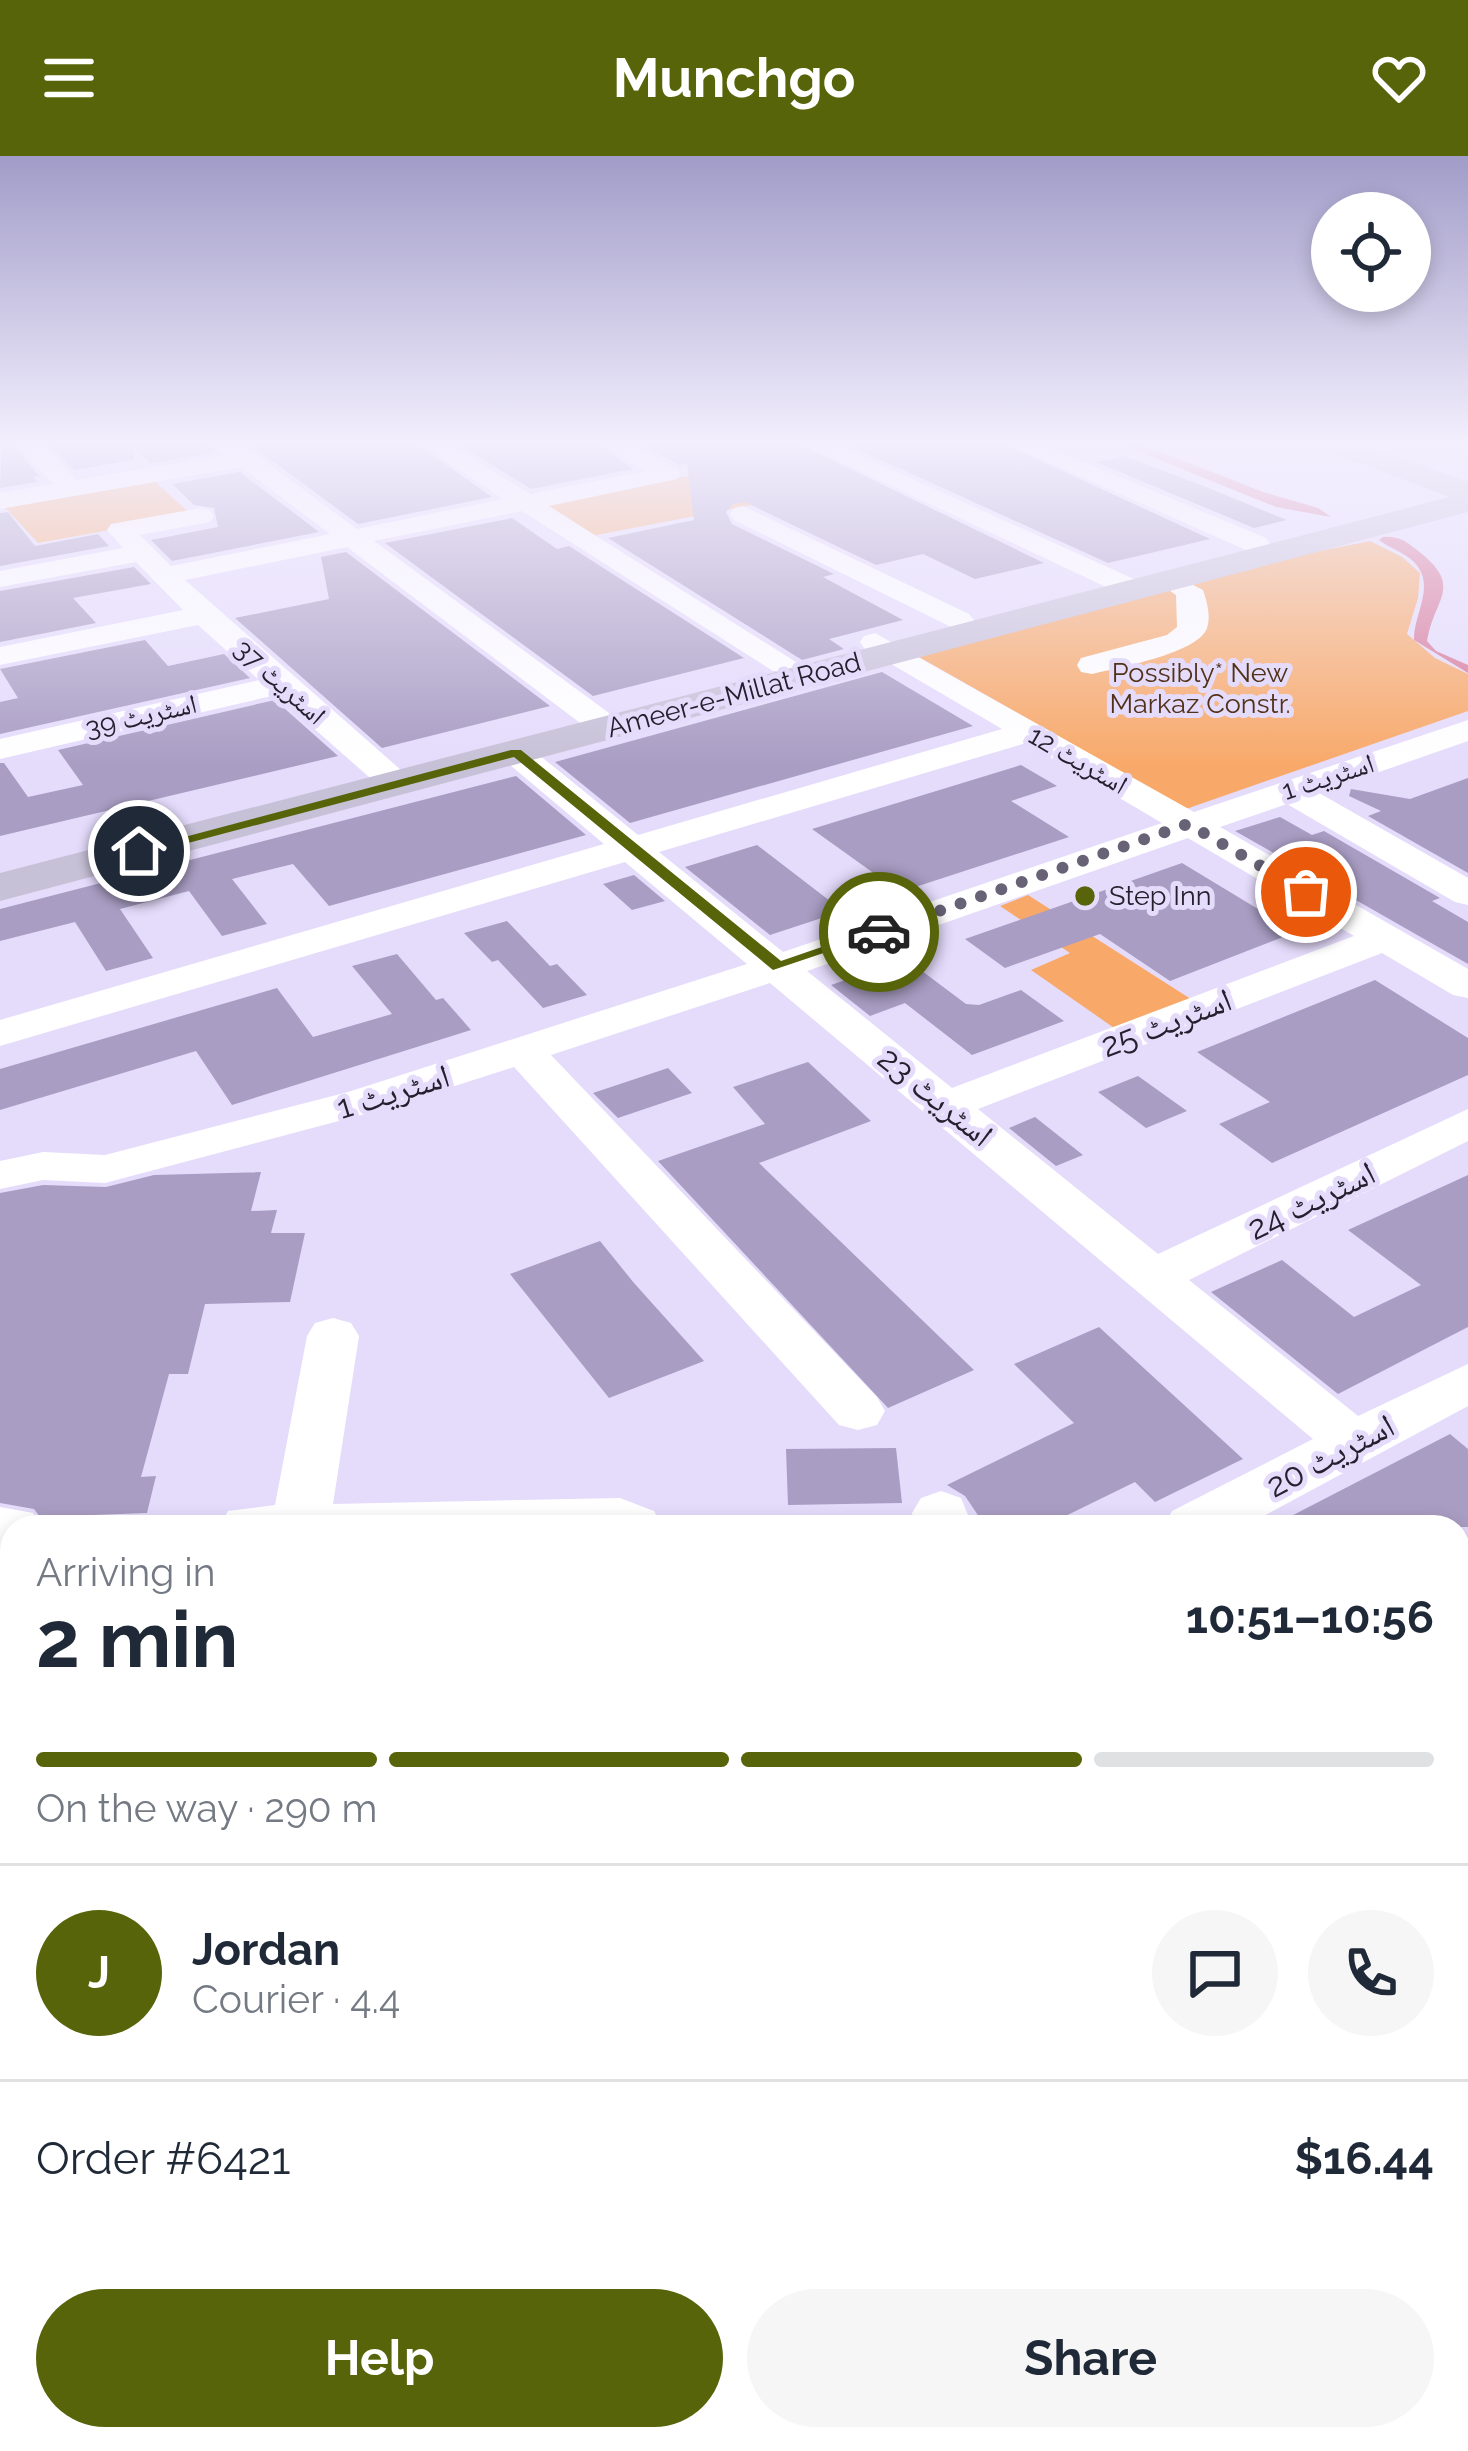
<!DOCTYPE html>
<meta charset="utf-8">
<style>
:root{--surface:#fff;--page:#f6f6f7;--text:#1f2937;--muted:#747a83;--line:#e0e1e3;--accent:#576409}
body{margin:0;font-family:Raleway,"Noto Naskh Arabic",sans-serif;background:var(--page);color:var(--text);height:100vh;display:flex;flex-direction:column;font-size:45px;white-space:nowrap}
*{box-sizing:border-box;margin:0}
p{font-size:39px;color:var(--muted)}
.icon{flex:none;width:66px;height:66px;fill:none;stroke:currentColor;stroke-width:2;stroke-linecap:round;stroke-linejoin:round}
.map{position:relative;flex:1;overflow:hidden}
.sheet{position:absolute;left:0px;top:1359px;width:1470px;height:936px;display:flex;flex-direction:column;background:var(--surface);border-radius:36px 36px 0 0;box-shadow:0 6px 18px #0003}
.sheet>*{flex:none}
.tools{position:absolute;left:1311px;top:36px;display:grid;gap:24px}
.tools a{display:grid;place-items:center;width:120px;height:120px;border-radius:50%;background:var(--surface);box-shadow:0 6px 18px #0003;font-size:60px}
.pin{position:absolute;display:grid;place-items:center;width:102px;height:102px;color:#fff;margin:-51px;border:6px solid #fff;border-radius:50%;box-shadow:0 3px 12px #0007}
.courier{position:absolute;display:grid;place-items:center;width:120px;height:120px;margin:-60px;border:9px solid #576409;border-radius:50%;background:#fff;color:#222;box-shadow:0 3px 15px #0007}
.overview em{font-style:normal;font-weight:700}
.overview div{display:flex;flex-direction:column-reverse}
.overview{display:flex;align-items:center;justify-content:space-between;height:204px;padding:0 36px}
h1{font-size:78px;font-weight:700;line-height:90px}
.bar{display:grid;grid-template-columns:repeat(4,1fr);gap:18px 12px;align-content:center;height:144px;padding:0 36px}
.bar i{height:15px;border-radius:9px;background:var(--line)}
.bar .current{background:var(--accent)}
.bar p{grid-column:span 4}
.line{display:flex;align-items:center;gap:30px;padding:0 36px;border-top:3px solid var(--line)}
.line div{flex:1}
.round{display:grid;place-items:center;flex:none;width:126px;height:126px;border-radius:63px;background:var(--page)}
.primary-button{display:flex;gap:24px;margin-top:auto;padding:24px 36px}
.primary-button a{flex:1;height:138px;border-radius:72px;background:var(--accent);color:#fff;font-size:48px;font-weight:700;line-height:138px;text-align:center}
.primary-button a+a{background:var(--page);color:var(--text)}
header{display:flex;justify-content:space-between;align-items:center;height:156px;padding:0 36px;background:var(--accent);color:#fff;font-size:54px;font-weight:700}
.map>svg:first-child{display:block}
.green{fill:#f8a969}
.water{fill:#d67798}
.building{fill:#a99dc3}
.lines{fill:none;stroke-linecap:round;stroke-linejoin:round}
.minor{fill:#fff;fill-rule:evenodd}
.major{fill:#c7c1d7;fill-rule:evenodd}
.route{fill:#576409}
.done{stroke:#686276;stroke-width:12;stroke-dasharray:0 21.6}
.poi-dot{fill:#576409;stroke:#e5dcfc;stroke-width:4.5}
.labels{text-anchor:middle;stroke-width:10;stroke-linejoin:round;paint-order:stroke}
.far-park-label{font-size:27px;fill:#523217;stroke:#e5dcfc}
.far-street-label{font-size:27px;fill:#24202e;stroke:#e5dcfc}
.far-poi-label{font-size:27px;fill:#24202e;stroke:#e5dcfc;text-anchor:start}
.street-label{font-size:33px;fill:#24202e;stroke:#e5dcfc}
</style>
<header><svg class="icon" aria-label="menu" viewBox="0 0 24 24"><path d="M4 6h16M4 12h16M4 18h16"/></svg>Munchgo<svg class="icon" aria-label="heart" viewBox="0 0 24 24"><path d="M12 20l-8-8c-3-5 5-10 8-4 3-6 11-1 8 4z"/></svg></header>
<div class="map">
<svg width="1468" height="2295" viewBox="0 0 1468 2295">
<rect width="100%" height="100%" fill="#e5dcfc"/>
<path class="green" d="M816 296 837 306 770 318 805 339 586 381 532 349Z
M152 323 192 359 38 387 3 349Z
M1370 385 1402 401 1420 417 1418 442 1407 478 1435 502 1468 518V555L1186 653 905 493 1228 413Z
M1028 739 1194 845 1117 874 1031 814 1070 797 1000 750Z"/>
<path class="water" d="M1123 289H1143L1263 336 1318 352 1331 361 1276 351Z
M1383 381C1399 380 1405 385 1417 394 1465 431 1434 441 1427 485L1436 495 1468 509V517L1414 484C1413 458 1437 430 1414 406 1404 396 1389 392 1379 384Z"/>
<path class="building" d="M2 289H13L39 320 33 321 38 326 0 332Z
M49 289H211L216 296 150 307 133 291 134 304 74 314Z
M251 289H418L492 341 358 368Z
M460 289H600L633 313 531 333Z
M644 289H801L1044 407 975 423 923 398 876 409 745 346 733 348 726 356 732 368 834 418 823 421 903 464 829 483 844 493 802 504 608 382 694 364 687 308 679 309Z
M848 289H1006L1210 383 1108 407Z
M1124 300 1206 331 1287 364 1254 372 1096 306Z
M240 316 319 376 172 405 151 384 218 371 214 352 194 349 172 328Z
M8 356 35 390 98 378 109 390 0 410V357Z
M512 362 557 393 569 390 744 502 593 540 385 387Z
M346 396 550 550 382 592 235 462 329 443 321 401Z
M134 411 151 428 73 442 96 467 0 486V435Z
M145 484 168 510 224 498 250 522 0 578V546L18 542 0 513Z
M882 516 973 570 630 667 555 606Z
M275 544 338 600 0 680V607H4L28 641 83 629 58 594Z
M1021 609 1057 630 1011 645 1069 681 900 736 812 673Z
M516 620 586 679 329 750 293 708 232 723 267 768 222 780 189 735 120 753 153 802 106 815 75 766 0 785V753Z
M1468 622V717L1368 660 1381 655 1349 640 1351 633 1410 643Z
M1280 661 1312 679 1324 675 1440 742 1432 745 1468 766V808L1235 675Z
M757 689 843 755 770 779 685 711Z
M1182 707 1296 776 1170 825 1100 778 1005 812 965 783Z
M634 719 665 745 632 754 603 728Z
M507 765 550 810 557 808 587 839 543 852 498 804 492 806 464 777Z
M397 798 436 844 443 842 471 874 232 949 196 895 0 954V913L277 832 313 881 392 858 352 810Z
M906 803 966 848 979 849 1021 834 1064 865 972 899 905 847 870 860 831 829Z
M1375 824 1468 882V919L1272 1007 1219 968 1270 946 1197 896Z
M808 906 871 965 759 1007 974 1214 888 1252 658 1005 765 968 733 931Z
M668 912 692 937 618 962 593 937Z
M1138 920 1187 955 1146 972 1098 936Z
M1035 961 1083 999 1056 1010 1009 972Z
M261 1016 251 1055 277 1054 271 1077H305L290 1146 205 1148 188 1218H169L141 1321 156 1320 147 1357 40 1361 34 1353 0 1347V1037L43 1029 106 1031 154 1019Z
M1468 1019V1171L1338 1238 1211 1136 1282 1104 1354 1161 1421 1129 1348 1074Z
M600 1085 634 1127 704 1205 609 1242 510 1118Z
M1099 1171 1243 1303 1155 1346 1135 1326 1043 1371H986L965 1340 947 1329 1074 1267 1014 1208Z
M1450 1278 1468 1293V1371H1270Z
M896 1292 902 1347 788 1349 786 1293Z"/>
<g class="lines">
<path class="minor" d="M17 289H43L77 324 225 299 215 289H243L357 373 503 343 422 289H451L530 338 645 315 604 289H634L677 313 680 318 677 323 549 350 799 508 795 515H773L522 355 374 385 620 565 624 572 620 579H596L347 391 185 424 410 622 415 629 410 636H386L276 539 0 603V583L259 524 198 469 0 509V491L183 454 136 406 0 431V415L123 392 107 374 111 368 201 352 210 354 214 360 210 366 140 379 171 410 330 378 241 311 0 353V337L53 328Z
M805 289H837L1145 428 1149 434 1135 443 1125 440Z
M1010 289H1043L1266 382 1270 388 1256 396 1246 394Z
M743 350 969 458 974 464 959 473 949 470 734 364 730 358 734 352Z
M1170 417 1203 434C1207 446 1211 460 1207 472 1199 497 1117 512 1092 518L1081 516 1077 509 1081 502 1167 479 1177 471 1176 439 1156 425Z
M875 477 1194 656 1468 564V585L1319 637 1468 722V749L1455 746 1287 648 1220 671 1468 813V842L1453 839 1382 797 978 953 1158 1098 1468 953V985L1189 1124 1358 1260 1468 1208V1250L1243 1371H1164L1172 1355 1313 1283 770 827 551 899 877 1241 885 1255 877 1269 858 1274 839 1269 514 911 380 954 105 1027 43 1024 0 1033V1005L43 996 105 999 348 936 747 808 625 706 0 890V864L604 688 504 604 499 597 504 590H528L638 679 1002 573 864 492 860 486 864 480ZM1026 587 1162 667 783 796 659 696ZM1188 682 1354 780 952 932 807 815Z
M333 1162 351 1167 359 1180 333 1348 620 1342 654 1355 662 1371H220L228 1355 275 1349 307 1180 315 1167Z
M941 1335 961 1342 973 1371H915L912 1357 921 1342Z
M0 1351 33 1357 40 1371H12V1395H0Z
M1458 1471 1468 1474V1531L1458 1528Z
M12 1606V1664L0 1665V1607Z
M1458 2093 1468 2095V2177L1458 2175Z"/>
<path class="major" d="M1322 289H1365L1468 326V356L0 745V717L1450 341 1326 295Z"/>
</g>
<linearGradient id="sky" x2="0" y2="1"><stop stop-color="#a19cc8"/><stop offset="0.47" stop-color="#f3effe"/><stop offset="1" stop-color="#f3effe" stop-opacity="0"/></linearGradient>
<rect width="1468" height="610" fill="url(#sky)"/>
<path class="route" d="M511 594H521L781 805 874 773 886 776 773 814 514 601 139 700 132 695Z"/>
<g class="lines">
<path class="done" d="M879 776 1188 668 1306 736"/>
</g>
<circle class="poi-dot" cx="1085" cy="740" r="12"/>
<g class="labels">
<g class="far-park-label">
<text x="1200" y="526">Possibly* New<tspan x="1200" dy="31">Markaz Constr.</tspan></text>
</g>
<g class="far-street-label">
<text transform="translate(280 526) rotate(42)" y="9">اسٹریٹ 37</text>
<text transform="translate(734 539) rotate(-15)" y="9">Ameer-e-Millat Road</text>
<text transform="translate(141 560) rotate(-13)" y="9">اسٹریٹ 39</text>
<text transform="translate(1078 604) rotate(30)" y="9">اسٹریٹ 12</text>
<text transform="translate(1328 621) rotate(-18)" y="9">اسٹریٹ 1</text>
</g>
<g class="far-poi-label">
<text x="1109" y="749">Step Inn</text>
</g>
<g class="street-label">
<text transform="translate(1166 866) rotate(-21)" y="12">اسٹریٹ 25</text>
<text transform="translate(393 935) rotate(-17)" y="12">اسٹریٹ 1</text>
<text transform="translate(936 940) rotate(39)" y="12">اسٹریٹ 23</text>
<text transform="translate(1311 1044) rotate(-26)" y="12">اسٹریٹ 24</text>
<text transform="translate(1330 1299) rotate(-28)" y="12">اسٹریٹ 20</text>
</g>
</g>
</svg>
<div class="tools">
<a><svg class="icon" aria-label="locate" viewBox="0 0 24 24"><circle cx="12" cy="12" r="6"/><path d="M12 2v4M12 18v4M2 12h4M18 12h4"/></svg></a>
</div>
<div class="pin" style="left:1306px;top:736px;background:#ea580c"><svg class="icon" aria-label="bag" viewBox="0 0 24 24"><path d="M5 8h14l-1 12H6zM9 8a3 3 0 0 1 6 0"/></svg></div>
<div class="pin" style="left:139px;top:695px;background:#1f2937"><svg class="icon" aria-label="home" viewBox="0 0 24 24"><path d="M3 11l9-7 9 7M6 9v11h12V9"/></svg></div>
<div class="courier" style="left:879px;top:776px"><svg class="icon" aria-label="car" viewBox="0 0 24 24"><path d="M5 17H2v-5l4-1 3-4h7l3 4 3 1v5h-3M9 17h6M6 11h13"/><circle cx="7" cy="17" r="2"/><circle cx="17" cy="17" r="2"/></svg></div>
<section class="sheet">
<div class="overview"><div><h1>2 min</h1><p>Arriving in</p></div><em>10:51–10:56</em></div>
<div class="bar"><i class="current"></i><i class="current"></i><i class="current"></i><i></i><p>On the way · 290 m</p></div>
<div class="line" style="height:216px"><b class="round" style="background:var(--accent);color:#fff">J</b><div><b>Jordan</b><p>Courier · 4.4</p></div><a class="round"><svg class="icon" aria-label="chat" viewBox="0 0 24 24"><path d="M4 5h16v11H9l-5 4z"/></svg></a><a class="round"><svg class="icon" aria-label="phone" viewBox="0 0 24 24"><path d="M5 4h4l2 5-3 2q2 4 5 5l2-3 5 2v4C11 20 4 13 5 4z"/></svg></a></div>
<div class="line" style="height:156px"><div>Order #6421</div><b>$16.44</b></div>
<div class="primary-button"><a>Help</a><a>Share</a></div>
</section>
</div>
